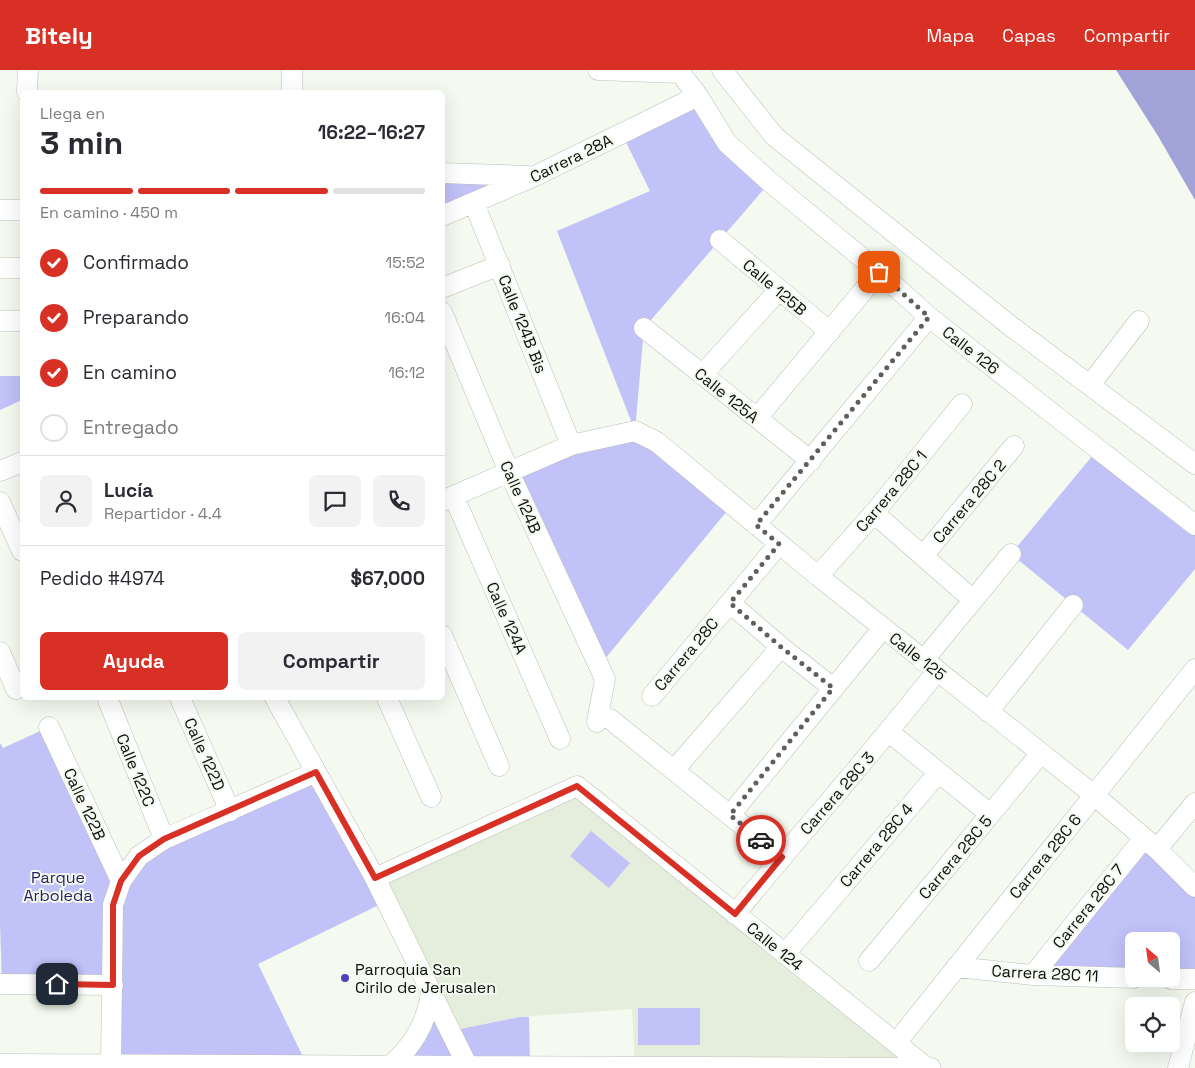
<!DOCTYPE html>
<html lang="es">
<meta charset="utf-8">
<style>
:root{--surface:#fff;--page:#f2f2f3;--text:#2b2b33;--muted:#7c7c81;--line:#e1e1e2;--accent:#d93025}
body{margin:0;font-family:"Space Grotesk",sans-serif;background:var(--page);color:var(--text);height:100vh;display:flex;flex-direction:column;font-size:19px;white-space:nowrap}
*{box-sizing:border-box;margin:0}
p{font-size:16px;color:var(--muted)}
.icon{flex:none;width:28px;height:28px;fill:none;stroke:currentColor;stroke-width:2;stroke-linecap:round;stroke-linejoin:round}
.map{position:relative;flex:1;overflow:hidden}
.panel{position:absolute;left:20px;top:20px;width:425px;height:610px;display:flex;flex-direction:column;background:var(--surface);border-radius:8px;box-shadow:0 5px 20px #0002}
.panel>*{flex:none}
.needle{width:32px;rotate:331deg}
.buttons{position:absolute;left:1125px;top:862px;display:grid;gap:10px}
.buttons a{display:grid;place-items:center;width:55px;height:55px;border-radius:8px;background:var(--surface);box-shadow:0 5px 20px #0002;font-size:25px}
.pin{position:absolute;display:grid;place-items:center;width:42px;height:42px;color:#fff;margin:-21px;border-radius:10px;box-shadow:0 2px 8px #0006}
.courier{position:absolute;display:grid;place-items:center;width:50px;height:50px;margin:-25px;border:4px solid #d93025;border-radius:50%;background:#fff;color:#222;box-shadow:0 1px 6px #0007}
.overview em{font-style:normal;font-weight:700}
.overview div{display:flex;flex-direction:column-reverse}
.overview{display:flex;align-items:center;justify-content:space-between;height:85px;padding:0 20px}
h1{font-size:32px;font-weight:700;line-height:38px}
.bar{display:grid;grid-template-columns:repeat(4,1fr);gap:8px 5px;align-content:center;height:60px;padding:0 20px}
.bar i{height:6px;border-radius:4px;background:var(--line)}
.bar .selected{background:var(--accent)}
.bar p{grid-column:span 4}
.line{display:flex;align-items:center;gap:12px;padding:0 20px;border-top:1px solid var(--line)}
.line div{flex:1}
.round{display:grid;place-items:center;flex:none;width:52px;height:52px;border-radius:8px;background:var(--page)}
ol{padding:0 20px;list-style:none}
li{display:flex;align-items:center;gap:15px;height:55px}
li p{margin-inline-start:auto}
li .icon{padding:5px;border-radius:50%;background:var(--accent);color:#fff;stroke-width:4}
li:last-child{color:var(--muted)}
li i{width:28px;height:28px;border:2px solid var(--line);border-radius:50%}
.primary-button{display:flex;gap:10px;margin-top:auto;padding:10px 20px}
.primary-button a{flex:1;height:58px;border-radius:8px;background:var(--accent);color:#fff;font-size:20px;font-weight:700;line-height:58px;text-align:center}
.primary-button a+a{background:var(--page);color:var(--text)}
header{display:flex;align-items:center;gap:30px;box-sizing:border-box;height:70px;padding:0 25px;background:var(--accent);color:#fff}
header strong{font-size:24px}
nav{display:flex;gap:28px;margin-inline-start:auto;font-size:18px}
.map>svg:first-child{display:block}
.built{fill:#e5eddd}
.green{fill:#c0c2f8}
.water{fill:#a1a2d8}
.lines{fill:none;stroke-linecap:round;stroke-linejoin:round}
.minor-casing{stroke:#bbc0b6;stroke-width:21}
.minor{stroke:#fff;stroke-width:20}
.done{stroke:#5d615b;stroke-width:5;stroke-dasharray:0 9}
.route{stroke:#d93025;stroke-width:6}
.poi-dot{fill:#5240b8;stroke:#f4faef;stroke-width:2}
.labels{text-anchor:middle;stroke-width:4;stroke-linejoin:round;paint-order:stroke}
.street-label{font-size:16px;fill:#0c0e0b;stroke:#f4faef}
.park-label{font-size:16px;fill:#2a2261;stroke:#f4faef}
.poi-label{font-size:16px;fill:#0c0e0b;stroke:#f4faef;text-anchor:start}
</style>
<header>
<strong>Bitely</strong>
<nav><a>Mapa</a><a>Capas</a><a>Compartir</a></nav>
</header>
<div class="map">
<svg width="1195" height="998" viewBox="0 0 1195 998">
<rect width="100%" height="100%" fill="#f4faef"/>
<path class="built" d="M577 716 927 998 635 996 632 939 520 947 450 961 375 808Z"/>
<path class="green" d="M698 26 770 112 644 258 635 361 732 435 599 596 509 402 635 361 557 161 650 121 622 64Z
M443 103 535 106 443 146Z
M0 306H22V330L0 340Z
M1098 379 1195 455V499L1128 580 1011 484Z
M49 657 121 810 139 786 164 769 316 702 387 831 258 894 307 995 390 996C413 976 426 954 431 923L450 961 520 947H529L530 995 931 998H0V994L111 993 112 915 2 914 0 853V673L3 678Z
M591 761 630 793 609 818 570 786Z
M1144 768 1195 817V909H1171V871H1134V908L1033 905Z
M638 938H700V975H638Z"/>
<path class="water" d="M1116 0H1195V130L1158 66Z"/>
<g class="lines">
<defs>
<path id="minor" d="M598 0 680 3
M678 0 698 26 727 73 770 112 879 202 929 247 1195 455
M722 0 774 66 1008 254 1195 394
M27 22 28 0
M292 22V0
M442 103 528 106
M474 133 571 375
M0 140H22
M442 146 535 106 698 26
M720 170 830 262
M0 198H22
M442 218 500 195
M442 242 509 402 605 609 597 652
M0 251H22
M644 258 811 391
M702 305 778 221
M1090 315 1139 251
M757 348 879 202
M0 401 22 392
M454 427 560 669
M442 431 571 375 635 361 657 372 818 506 1094 725 1157 779 1195 817
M0 432 22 481
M874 443 973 530
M756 455 929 247
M923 486 1014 376
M818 506 874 443 962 334
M730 533 781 577 833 618
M442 565 499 696
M0 582 16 619
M923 591 1011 484
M652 626 779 474
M180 628 230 741
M275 628 375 808 467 995 466 998
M387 628 431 727
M108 630 164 769
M988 642 1073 535
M610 649 782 787
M49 657 121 811
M889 662 990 744
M674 700 781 577
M730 745 883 558
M1157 779 1195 733
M375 808 577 716 927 998
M735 844C802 762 872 684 937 601
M785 884 938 703
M869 891 1041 683
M956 897 1033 905 1134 908
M1033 905 1144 768
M1171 909H1195
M0 914 113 915
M896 973 1195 599
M111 993 113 835 121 811 139 786 164 769 316 702
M0 994 931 998
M390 996C413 976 426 954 431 923
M1178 998 1195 932"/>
</defs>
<use href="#minor" class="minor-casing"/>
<use href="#minor" class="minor"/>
</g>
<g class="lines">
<path class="done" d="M761 770 730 745 833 618 781 577 730 533 779 474 756 455 929 247 879 202"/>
<path class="route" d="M57 914 113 915V835L121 811 139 786 164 769 316 702 375 808 577 716 735 844 782 787 761 770"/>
</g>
<circle class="poi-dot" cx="345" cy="908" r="5"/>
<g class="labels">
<g class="street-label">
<text transform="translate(571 88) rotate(-26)" y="6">Carrera 28A</text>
<text transform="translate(775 217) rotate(40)" y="6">Calle 125B</text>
<text transform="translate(523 254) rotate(68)" y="6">Calle 124B Bis</text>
<text transform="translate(971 280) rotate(38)" y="6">Calle 126</text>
<text transform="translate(727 325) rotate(39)" y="6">Calle 125A</text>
<text transform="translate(891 421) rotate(-50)" y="6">Carrera 28C 1</text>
<text transform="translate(521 427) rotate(66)" y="6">Calle 124B</text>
<text transform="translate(969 431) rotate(-50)" y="6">Carrera 28C 2</text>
<text transform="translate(507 548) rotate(66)" y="6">Calle 124A</text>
<text transform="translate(686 584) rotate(-50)" y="6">Carrera 28C</text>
<text transform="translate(918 586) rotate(38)" y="6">Calle 125</text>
<text transform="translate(205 684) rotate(66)" y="6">Calle 122D</text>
<text transform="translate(136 700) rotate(68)" y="6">Calle 122C</text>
<text transform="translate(837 723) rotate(-49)" y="6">Carrera 28C 3</text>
<text transform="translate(85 734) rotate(65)" y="6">Calle 122B</text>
<text transform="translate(876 775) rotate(-50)" y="6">Carrera 28C 4</text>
<text transform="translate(1045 786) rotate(-51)" y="6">Carrera 28C 6</text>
<text transform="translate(955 787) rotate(-50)" y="6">Carrera 28C 5</text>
<text transform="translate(1088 836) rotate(-51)" y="6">Carrera 28C 7</text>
<text transform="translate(775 876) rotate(39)" y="6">Calle 124</text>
<text transform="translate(1045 903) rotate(3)" y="6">Carrera 28C 11</text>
</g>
<g class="park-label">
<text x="58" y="813">Parque<tspan x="58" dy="18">Arboleda</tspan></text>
</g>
<g class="poi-label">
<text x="355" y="905">Parroquia San<tspan x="355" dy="18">Cirilo de Jerusalen</tspan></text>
</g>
</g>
</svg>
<div class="buttons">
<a><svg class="needle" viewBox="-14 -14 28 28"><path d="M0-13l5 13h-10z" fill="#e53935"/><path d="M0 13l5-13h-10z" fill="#7c7c81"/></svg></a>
<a><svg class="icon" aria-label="locate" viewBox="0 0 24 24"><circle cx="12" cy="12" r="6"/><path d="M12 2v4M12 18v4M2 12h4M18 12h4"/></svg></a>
</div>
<div class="pin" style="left:879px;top:202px;background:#ea580c"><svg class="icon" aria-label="bag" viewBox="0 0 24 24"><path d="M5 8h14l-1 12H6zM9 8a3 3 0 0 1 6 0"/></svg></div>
<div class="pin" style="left:57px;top:914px;background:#1f2937"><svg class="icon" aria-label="home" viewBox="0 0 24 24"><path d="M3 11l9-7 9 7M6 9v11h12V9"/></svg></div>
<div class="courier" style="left:761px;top:770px"><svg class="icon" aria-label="car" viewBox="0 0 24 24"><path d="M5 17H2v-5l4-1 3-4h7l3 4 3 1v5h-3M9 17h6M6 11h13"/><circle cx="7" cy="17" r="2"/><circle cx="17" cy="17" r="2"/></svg></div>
<section class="panel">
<div class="overview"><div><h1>3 min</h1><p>Llega en</p></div><em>16:22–16:27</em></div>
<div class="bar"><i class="selected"></i><i class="selected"></i><i class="selected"></i><i></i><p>En camino · 450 m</p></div>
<ol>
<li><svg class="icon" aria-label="check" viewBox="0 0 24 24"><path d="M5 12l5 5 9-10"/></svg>Confirmado<p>15:52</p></li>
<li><svg class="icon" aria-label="check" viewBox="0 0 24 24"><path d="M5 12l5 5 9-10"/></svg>Preparando<p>16:04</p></li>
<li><svg class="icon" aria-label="check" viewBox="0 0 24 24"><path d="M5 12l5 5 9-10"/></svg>En camino<p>16:12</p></li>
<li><i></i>Entregado</li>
</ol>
<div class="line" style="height:90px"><a class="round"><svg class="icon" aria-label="person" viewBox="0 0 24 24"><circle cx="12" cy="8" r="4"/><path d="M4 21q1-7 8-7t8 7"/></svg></a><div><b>Lucía</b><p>Repartidor · 4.4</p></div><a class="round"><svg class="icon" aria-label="chat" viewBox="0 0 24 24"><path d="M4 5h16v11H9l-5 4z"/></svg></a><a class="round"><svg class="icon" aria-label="phone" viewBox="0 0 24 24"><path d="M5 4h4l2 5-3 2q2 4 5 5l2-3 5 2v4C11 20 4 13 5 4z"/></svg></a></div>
<div class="line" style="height:65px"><div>Pedido #4974</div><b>$67,000</b></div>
<div class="primary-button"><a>Ayuda</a><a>Compartir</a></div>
</section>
</div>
